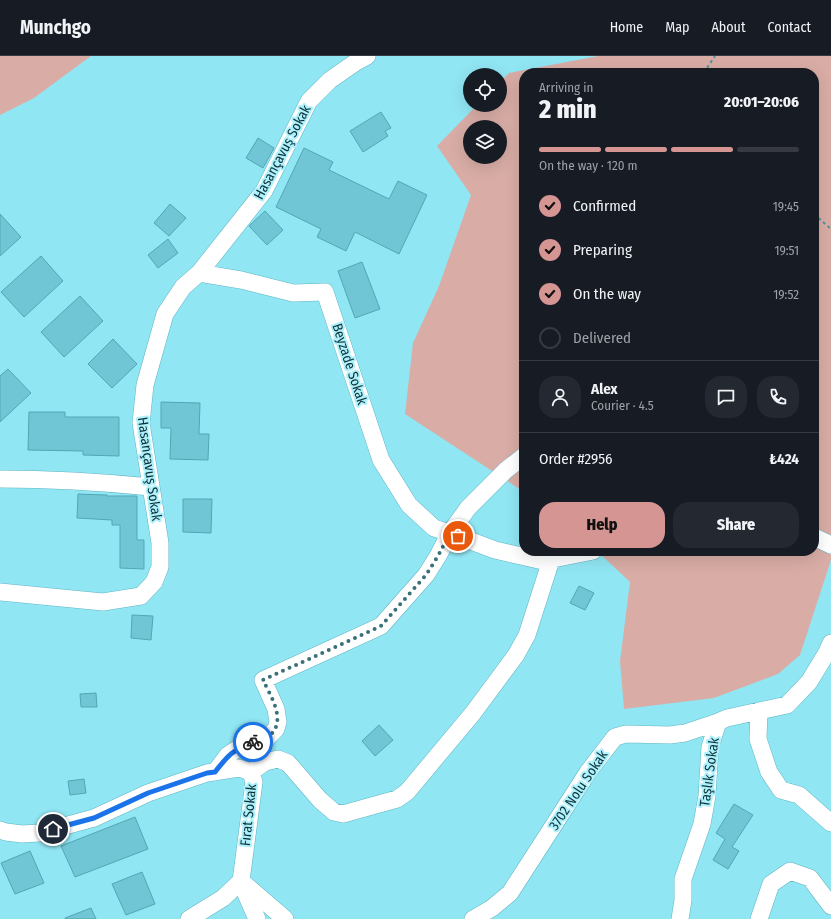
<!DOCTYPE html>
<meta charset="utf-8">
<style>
:root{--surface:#171b24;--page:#242831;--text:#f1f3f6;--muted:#9ea1a6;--line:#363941;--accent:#d49593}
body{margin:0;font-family:"Fira Sans Condensed",sans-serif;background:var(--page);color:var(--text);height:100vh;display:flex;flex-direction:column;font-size:15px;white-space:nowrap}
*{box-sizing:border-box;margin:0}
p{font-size:13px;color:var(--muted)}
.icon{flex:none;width:22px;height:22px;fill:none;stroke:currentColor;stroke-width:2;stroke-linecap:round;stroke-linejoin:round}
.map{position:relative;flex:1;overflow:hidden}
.drawer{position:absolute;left:519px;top:12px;width:300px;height:488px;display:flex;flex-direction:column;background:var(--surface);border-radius:16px;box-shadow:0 4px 16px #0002}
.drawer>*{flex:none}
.buttons{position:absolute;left:463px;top:12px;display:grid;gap:8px}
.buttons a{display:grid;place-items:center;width:44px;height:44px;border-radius:50%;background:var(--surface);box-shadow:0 4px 16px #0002;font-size:20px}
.pin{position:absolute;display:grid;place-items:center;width:34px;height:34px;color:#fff;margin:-17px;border:2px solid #fff;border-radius:50%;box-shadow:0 1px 4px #0007}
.courier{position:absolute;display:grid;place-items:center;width:40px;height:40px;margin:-20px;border:3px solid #1a73e8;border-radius:50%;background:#fff;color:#222;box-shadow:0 1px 5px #0007}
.overview em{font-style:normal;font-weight:800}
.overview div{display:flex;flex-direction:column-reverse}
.overview{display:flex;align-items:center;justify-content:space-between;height:68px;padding:0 20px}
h1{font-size:26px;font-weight:800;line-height:30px}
.bar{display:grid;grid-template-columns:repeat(4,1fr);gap:6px 4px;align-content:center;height:48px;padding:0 20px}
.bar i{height:5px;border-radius:3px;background:var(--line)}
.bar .current{background:var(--accent)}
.bar p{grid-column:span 4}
.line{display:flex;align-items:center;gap:10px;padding:0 20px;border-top:1px solid var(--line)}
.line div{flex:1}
.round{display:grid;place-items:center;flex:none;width:42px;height:42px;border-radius:16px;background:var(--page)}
ol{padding:0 20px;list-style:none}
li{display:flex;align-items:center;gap:12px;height:44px}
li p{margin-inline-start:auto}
li .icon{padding:4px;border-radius:50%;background:var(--accent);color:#111;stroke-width:4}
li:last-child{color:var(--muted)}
li i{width:22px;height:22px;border:2px solid var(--line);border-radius:50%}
.button{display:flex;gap:8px;margin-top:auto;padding:8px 20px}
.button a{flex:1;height:46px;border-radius:16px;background:var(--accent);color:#111;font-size:16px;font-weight:800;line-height:46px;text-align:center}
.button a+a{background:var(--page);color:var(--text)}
header{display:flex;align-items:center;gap:24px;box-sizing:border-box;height:56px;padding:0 20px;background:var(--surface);border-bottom:1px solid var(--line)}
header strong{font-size:19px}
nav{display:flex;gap:22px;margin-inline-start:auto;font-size:14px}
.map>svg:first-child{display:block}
.green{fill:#d9ada6;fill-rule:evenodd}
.building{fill:#70c6d4;stroke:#52a7b5}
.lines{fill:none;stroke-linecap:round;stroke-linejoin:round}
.minor-casing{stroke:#60b5c3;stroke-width:18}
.path{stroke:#53929c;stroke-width:2;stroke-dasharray:3 3;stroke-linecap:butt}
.minor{stroke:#fff;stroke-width:17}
.done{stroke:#3a7078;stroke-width:4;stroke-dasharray:0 7.2}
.route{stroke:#1a73e8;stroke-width:5}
.labels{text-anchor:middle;stroke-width:4;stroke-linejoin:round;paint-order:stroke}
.street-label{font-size:14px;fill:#0b3136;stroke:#aef0fc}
</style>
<header>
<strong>Munchgo</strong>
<nav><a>Home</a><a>Map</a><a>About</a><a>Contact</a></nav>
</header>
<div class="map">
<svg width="831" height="863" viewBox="0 0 831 863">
<rect width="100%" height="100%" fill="#91e6f4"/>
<path class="green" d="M0 0H91L34 42 0 59Z
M598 0H831V504L800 599 778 618 714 642 624 653 620 605 630 526 597 495H814V17H524V436L405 358 413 287 439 230 471 139 437 90 477 49H500V26L509 17ZM470 71H500V101H470Z"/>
<path class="building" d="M381 56 391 72 385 75 388 80 363 96 350 75Z
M258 82 274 92 263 112 246 102Z
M304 92 333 106 329 114 389 143 398 125 427 139 399 198 355 176 346 195 317 181 321 173 276 151Z
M170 148 186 162 169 180 154 167Z
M265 155 283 174 267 189 249 170Z
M0 158 21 181 0 200Z
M168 183 178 197 158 212 148 199Z
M41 200 63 225 24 261 1 236Z
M362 206 380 253 355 262 338 215Z
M80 240 103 265 64 301 41 276Z
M113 283 137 308 112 332 88 308Z
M8 313 31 337 0 366V320Z
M161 346 200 347 199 378H209L208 404 170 403 171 372H161Z
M29 356H65V361H119V400L83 399V395L28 394Z
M78 438 107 439V440H137V484H144V513L120 512V469H112V464L77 462Z
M183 443H212L211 477 183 476Z
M579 530 594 537 585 554 570 547Z
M132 559 153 560 151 584 131 582Z
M96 637 97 651H81L80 638Z
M379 669 393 684 375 700 362 685Z
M84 723 86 737 70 739 68 725Z
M734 748 753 759 732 791 739 795 728 813 713 804 725 783 716 777Z
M135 761 148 793 75 821 61 790Z
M30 795 44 827 15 838 1 807Z
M142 816 155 848 126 859 112 828Z
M91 852 96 863H65V862Z"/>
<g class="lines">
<defs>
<path id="minor" d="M199 217 241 224 293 237 325 236 381 404 409 449 434 472 450 477 468 452 506 414 524 400
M0 423C51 423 101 426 151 431
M814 481 831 489
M0 536 103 546 141 540 154 526 160 511V487L141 367 145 329 165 258 183 231 199 217 264 135 309 45 330 24 356 6 367 0
M759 655 758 683 769 716 781 734 799 739 831 767
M215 716 228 699 240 691 258 684 267 682 276 673 278 666 276 653 263 624 381 570 426 519 438 500 450 477 495 494 543 505 593 495
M251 716 265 706 278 703 288 707 320 744 334 756 343 758 397 743 407 736 473 657 516 599 527 579 551 504
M0 774 6 776 22 778 39 777 94 762 148 737 207 717 239 712 251 716 254 726 241 825
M241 825 285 863
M243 831 257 863
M189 863 223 842 241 825
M473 863 492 852 510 837 588 716 615 681 626 678 670 679 685 677 718 666
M680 863 683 844V823L702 768 707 740 710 691 718 666 727 662 787 649 809 626 826 598 831 587
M759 863 771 828 790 815 810 822 831 850"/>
</defs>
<use href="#minor" class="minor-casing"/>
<path class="path" d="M706 17 705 15 715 0
M814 158 831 173"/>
<use href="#minor" class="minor"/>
</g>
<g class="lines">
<path class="done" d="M253 686C258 684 265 684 268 681 288 666 271 641 263 624L381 570 426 519 438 500 450 477 458 480"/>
<path class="route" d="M53 773 94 762 148 737 207 717 215 716C229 698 232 695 253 686"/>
</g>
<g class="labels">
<g class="street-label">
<text transform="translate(282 96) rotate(-62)" y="5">Hasançavuş Sokak</text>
<text transform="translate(350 308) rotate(72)" y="5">Beyzade Sokak</text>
<text transform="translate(150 413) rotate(82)" y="5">Hasançavuş Sokak</text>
<text transform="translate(709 716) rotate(-82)" y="5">Taşlık Sokak</text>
<text transform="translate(578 734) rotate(-56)" y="5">3702 Nolu Sokak</text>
<text transform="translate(248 759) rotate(-84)" y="5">Fırat Sokak</text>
</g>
</g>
</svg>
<div class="buttons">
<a><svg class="icon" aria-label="locate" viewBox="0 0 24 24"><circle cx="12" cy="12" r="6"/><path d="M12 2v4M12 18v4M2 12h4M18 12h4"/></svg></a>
<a><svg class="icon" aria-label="layers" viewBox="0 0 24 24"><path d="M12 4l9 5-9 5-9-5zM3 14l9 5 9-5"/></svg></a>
</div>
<div class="pin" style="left:458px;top:480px;background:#ea580c"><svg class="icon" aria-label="bag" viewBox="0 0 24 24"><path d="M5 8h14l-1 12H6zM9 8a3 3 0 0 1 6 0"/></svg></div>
<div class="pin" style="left:53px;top:773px;background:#1f2937"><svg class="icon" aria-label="home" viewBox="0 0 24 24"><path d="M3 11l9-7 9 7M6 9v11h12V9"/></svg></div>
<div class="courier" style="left:253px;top:686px"><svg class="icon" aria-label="bike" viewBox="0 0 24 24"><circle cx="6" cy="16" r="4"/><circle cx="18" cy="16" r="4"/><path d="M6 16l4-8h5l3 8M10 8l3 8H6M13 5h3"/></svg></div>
<section class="drawer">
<div class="overview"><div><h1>2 min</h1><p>Arriving in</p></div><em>20:01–20:06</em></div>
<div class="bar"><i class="current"></i><i class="current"></i><i class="current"></i><i></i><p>On the way · 120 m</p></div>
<ol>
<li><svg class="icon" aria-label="check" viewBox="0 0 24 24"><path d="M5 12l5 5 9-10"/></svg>Confirmed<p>19:45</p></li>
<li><svg class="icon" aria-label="check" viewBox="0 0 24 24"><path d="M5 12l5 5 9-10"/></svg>Preparing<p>19:51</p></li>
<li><svg class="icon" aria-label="check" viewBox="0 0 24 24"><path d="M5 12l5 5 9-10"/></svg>On the way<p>19:52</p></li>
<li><i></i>Delivered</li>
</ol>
<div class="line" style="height:72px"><a class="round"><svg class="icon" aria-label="person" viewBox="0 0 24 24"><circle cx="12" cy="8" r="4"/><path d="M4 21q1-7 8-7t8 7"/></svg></a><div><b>Alex</b><p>Courier · 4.5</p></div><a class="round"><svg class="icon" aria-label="chat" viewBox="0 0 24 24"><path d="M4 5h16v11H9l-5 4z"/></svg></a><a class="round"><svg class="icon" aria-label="phone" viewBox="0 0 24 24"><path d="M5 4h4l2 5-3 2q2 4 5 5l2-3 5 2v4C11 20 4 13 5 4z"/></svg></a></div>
<div class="line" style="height:52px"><div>Order #2956</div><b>₺424</b></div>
<div class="button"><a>Help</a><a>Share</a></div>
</section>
</div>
